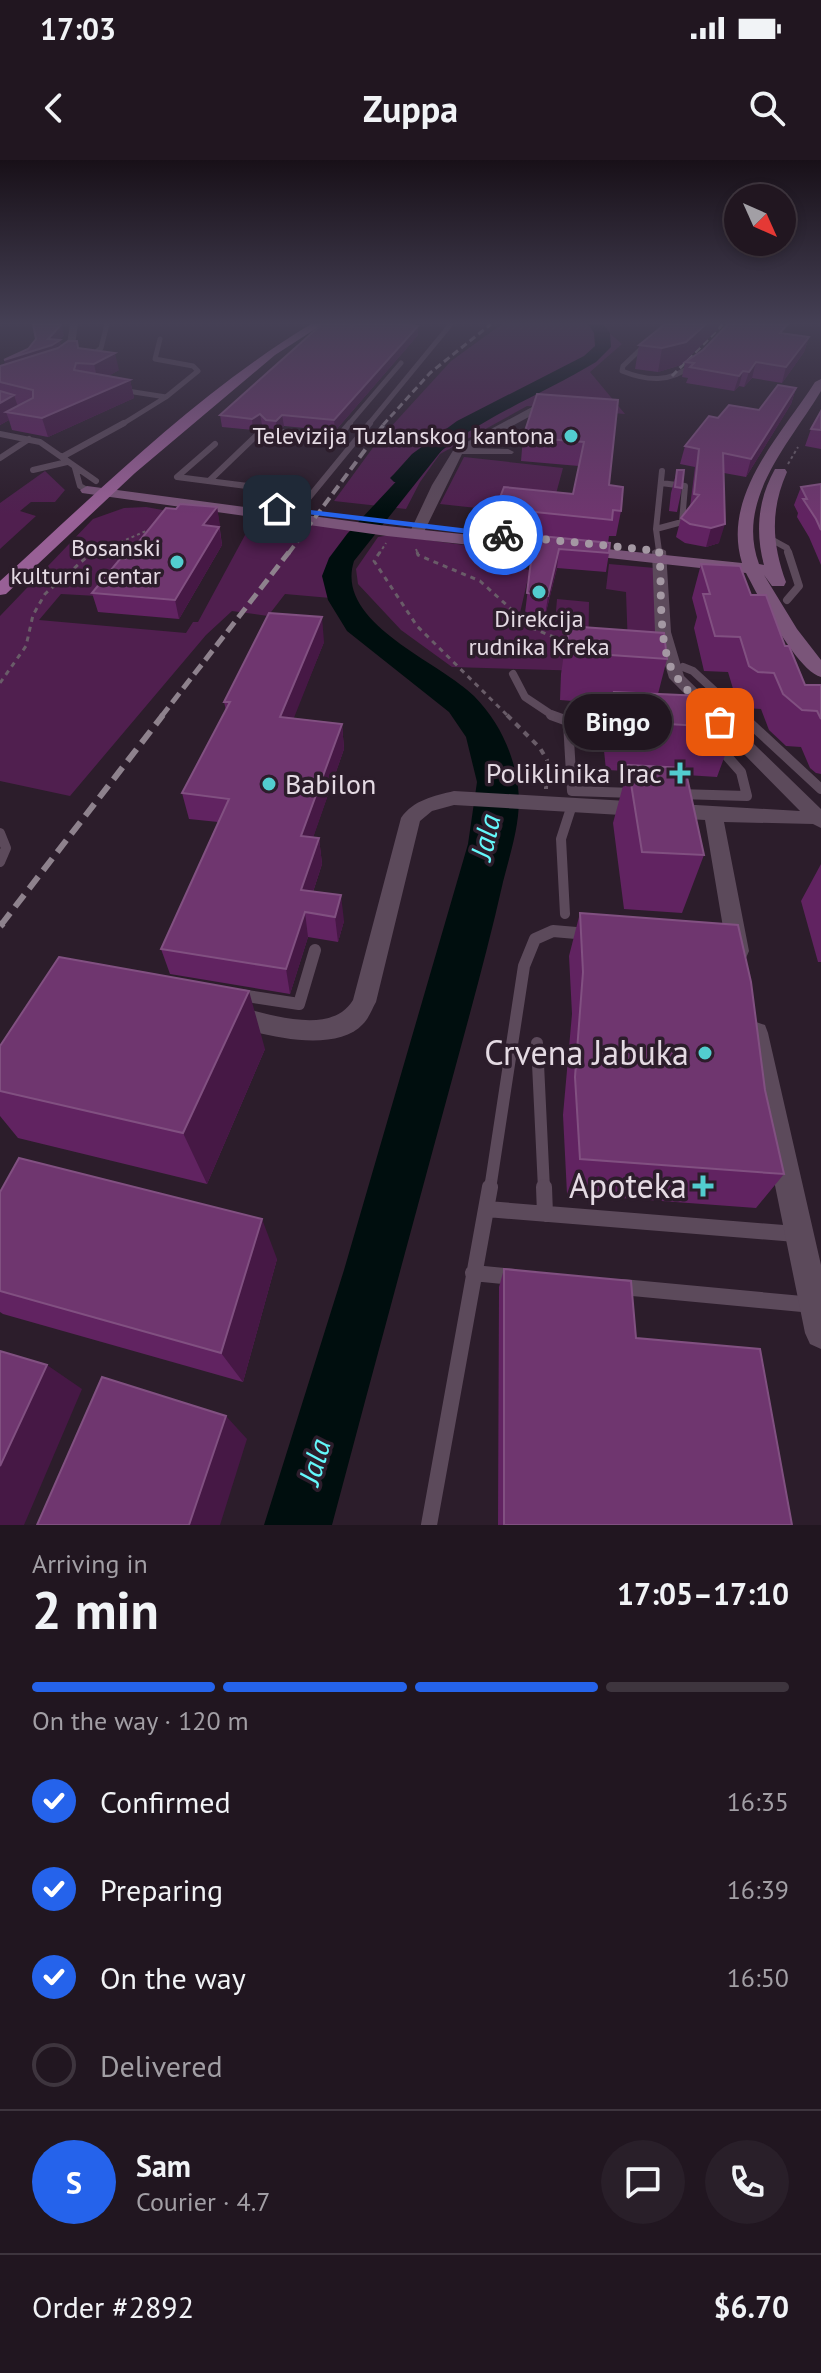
<!DOCTYPE html>
<meta charset="utf-8">
<style>
:root{--surface:#211620;--page:#291f29;--text:#f1f3f6;--muted:#a29fa5;--line:#3e353e;--accent:#2563eb}
body{margin:0;font-family:"PT Sans",sans-serif;background:var(--page);color:var(--text);height:100vh;display:flex;flex-direction:column;font-size:30px;white-space:nowrap}
*{box-sizing:border-box;margin:0}
p{font-size:26px;color:var(--muted)}
.icon{flex:none;width:44px;height:44px;fill:none;stroke:currentColor;stroke-width:2;stroke-linecap:round;stroke-linejoin:round}
.map{position:relative;height:1365px;overflow:hidden}
.side{display:flex;flex-direction:column;background:var(--surface);flex:1}
.side>*{flex:none}
.needle{width:52px;rotate:135deg}
.controls{position:absolute;left:724px;top:24px;display:grid;gap:16px}
.controls a{display:grid;place-items:center;width:72px;height:72px;border-radius:50%;background:var(--surface);box-shadow:0 4px 12px #0003,0 0 0 2px var(--line);font-size:40px}
.pin{position:absolute;display:grid;place-items:center;width:68px;height:68px;color:#fff;margin:-34px;border-radius:16px;box-shadow:0 4px 12px #0006}
.courier{position:absolute;display:grid;place-items:center;width:80px;height:80px;margin:-40px;border:6px solid #2563eb;border-radius:50%;background:#fff;color:#222;box-shadow:0 2px 10px #0007}
.bubble{position:absolute;height:56px;border-radius:28px;background:var(--surface);box-shadow:0 4px 12px #0003,0 0 0 2px var(--line);font-size:26px;font-weight:700;line-height:56px;text-align:center}
.summary em{font-style:normal;font-weight:700}
.summary div{display:flex;flex-direction:column-reverse}
.summary{display:flex;align-items:center;justify-content:space-between;height:136px;padding:0 32px}
h1{font-size:52px;font-weight:700;line-height:60px}
.bar{display:grid;grid-template-columns:repeat(4,1fr);gap:12px 8px;align-content:center;height:96px;padding:0 32px}
.bar i{height:10px;border-radius:6px;background:var(--line)}
.bar .on{background:var(--accent)}
.bar p{grid-column:span 4}
.line{display:flex;align-items:center;gap:20px;padding:0 32px;border-top:2px solid var(--line)}
.line div{flex:1}
.round{display:grid;place-items:center;flex:none;width:84px;height:84px;border-radius:42px;background:var(--page)}
ol{padding:0 32px;list-style:none}
li{display:flex;align-items:center;gap:24px;height:88px}
li p{margin-inline-start:auto}
li .icon{padding:8px;border-radius:50%;background:var(--accent);color:#fff;stroke-width:4}
li:last-child{color:var(--muted)}
li i{width:44px;height:44px;border:4px solid var(--line);border-radius:50%}
.status{display:flex;justify-content:space-between;align-items:center;height:56px;padding:0 40px;background:var(--surface);direction:ltr}
.status svg{height:22px;fill:currentColor}
header{display:flex;justify-content:space-between;align-items:center;height:104px;padding:0 32px;background:var(--surface);font-size:36px;font-weight:700}
.map>svg:first-child{display:block}
.green{fill:#501f4f}
.water{fill:#000e0e}
.lines{fill:none;stroke-linecap:round;stroke-linejoin:round}
.river{fill:#000e0e;fill-rule:evenodd}
.path-far2{stroke:#695c68;stroke-width:2;stroke-dasharray:3 3;stroke-linecap:butt}
.path-far1{stroke:#695c68;stroke-width:3;stroke-dasharray:5 5;stroke-linecap:butt}
.path{stroke:#695c68;stroke-width:4;stroke-dasharray:6 6;stroke-linecap:butt}
.service-far5{stroke:#5c4a5b;stroke-width:5}
.service-far4{stroke:#5c4a5b;stroke-width:6}
.service-far3{stroke:#5c4a5b;stroke-width:8}
.service-far2{stroke:#5c4a5b;stroke-width:10}
.service-far1{stroke:#5c4a5b;stroke-width:12}
.service{stroke:#5c4a5b;stroke-width:16}
.minor{fill:#5c4a5b;fill-rule:evenodd}
.secondary{fill:#7a5579;fill-rule:evenodd}
.primary{fill:#986096;fill-rule:evenodd}
.rail-far4{stroke:#8e828d;stroke-width:3;stroke-dasharray:7 4;stroke-linecap:butt}
.rail-far3{stroke:#8e828d;stroke-width:4;stroke-dasharray:10 5;stroke-linecap:butt}
.rail-far2{stroke:#8e828d;stroke-width:5;stroke-dasharray:12 6;stroke-linecap:butt}
.rail-far1{stroke:#8e828d;stroke-width:6;stroke-dasharray:15 8;stroke-linecap:butt}
.rail{stroke:#8e828d;stroke-width:7;stroke-dasharray:20 10;stroke-linecap:butt}
.wall{fill:#612361}
.shaded-wall{fill:#461845}
.building{fill:#6f366f;stroke:#815081;stroke-width:2}
.route{fill:#2563eb}
.done{stroke:#a498a3;stroke-width:8;stroke-dasharray:0 14.4}
.poi-dot{fill:#52cdcf;stroke:#2c1d2b;stroke-width:3}
.labels{text-anchor:middle;stroke-width:7;stroke-linejoin:round;paint-order:stroke}
.far-poi-label{font-size:24px;fill:#e4dae3;stroke:#2c1d2b;text-anchor:end}
.poi-label{font-size:28px;fill:#e4dae3;stroke:#2c1d2b;text-anchor:end}
.water-label{font-size:30px;font-style:italic;fill:#64f8fb;stroke:#2c1d2b}
.near-poi-label{font-size:34px;fill:#e4dae3;stroke:#2c1d2b;text-anchor:end}
</style>
<div class="status"><b>17:03</b><svg viewBox="0 0 49 12"><path d="M0 12V9h3v3zM5 12V6h3v6zM10 12V3h3v9zM15 12V0h3v12zM26 1h20v11H26zM47 4h2v5h-2z"/></svg></div>
<header><svg class="icon" aria-label="back" viewBox="0 0 24 24"><path d="M15 5l-7 7 7 7"/></svg>Zuppa<svg class="icon" aria-label="search" viewBox="0 0 24 24"><circle cx="10" cy="10" r="6"/><path d="M15 15l6 6"/></svg></header>
<div class="map">
<svg width="821" height="1365" viewBox="0 0 821 1365">
<rect width="100%" height="100%" fill="#2c1d2b"/>
<path class="green" d="M502 164H599L622 184 590 212 625 254 527 246 440 294 420 322 406 349 334 341 377 282 451 201Z
M464 297 563 308 550 356 440 344Z
M45 311 65 330 55 342H31L20 351 36 356 0 389V343Z
M146 347 168 351 97 436 61 434 39 460 186 473 193 462H198L257 353 365 368 341 400 342 439 285 434 268 456 232 451 206 475 70 636 0 621V456L93 359 124 348Z
M390 375 486 388 481 402 530 410 519 457 555 463 557 439 589 442 588 511 452 507 401 470 358 424 356 409 378 377Z
M609 404 655 408 663 491 628 488 626 432 606 429Z"/>
<path class="water" d="M432 283 446 285 354 401C334 463 439 501 474 536 498 560 514 593 518 627 522 659 511 690 503 722 492 771 479 820 466 868 421 1034 376 1199 332 1365H264L344 1110 468 684 477 622 466 577 449 552 347 471 328 440 322 416 329 398 347 374Z"/>
<g class="lines">
<path class="river" d="M588 164H603L610 173 611 187 596 202C531 241 459 265 408 322H394L390 318 394 314 412 294 457 261 584 196 595 186 594 173Z"/>
<path class="path-far2" d="M788 304 798 287
M416 389 418 394
M93 394 153 368
M379 394 386 383"/>
<path class="path-far1" d="M380 392 374 401 417 466 509 557
M417 392 418 395 480 421 532 468 568 483
M0 523 26 486 33 455 45 434 88 396 98 392"/>
<path class="path" d="M507 555 540 588 547 600 546 629"/>
<path class="service-far5" d="M667 164 623 206 622 211C647 221 670 223 692 205
M160 179 155 199 193 206 198 211 166 237
M88 199 101 188 107 164
M121 265 166 237 121 230
M348 265 401 203
M368 265 451 164"/>
<path class="service-far4" d="M283 272 342 278
M0 274 40 282 96 321
M338 277 350 263
M215 284 177 317 286 331 288 336 277 349
M62 297 124 263
M0 298 29 279
M75 308 80 326 87 330
M33 310 67 302
M209 321 261 271
M297 352 370 263
M656 369 682 362 685 326 661 323
M767 377 787 388 789 394
M659 391 656 369 662 311"/>
<path class="service-far3" d="M787 440 799 426 788 392
M683 507 693 511 743 557
M513 514 525 537 555 557"/>
<path class="service-far2" d="M551 555 573 563 619 564
M741 555 821 629
M568 562 572 631 634 633
M678 634 747 636 741 612 718 586
M0 673 6 688 0 702
M565 754 561 679 572 645"/>
<path class="service-far1" d="M240 835 299 844 315 790
M537 883 544 1029
M490 1029 524 806 535 779 553 771 588 774"/>
<path class="service" d="M544 1027 545 1054
M487 1049 796 1074
M473 1113 514 1117
M622 1127 813 1145
M429 1365 490 1027"/>
<path class="minor" d="M70 164H78L74 192 60 202H54V198L66 191Z
M532 247 563 251 558 254 538 252 472 288 508 289 514 292 512 294H462L423 374 411 377 409 374 432 325 454 289Z
M659 387 666 391 671 472 684 516 821 649V668L813 664 724 662 749 791 746 798 738 800 730 798 727 791 705 660 454 645 432 651 420 661 376 842C372 849 369 858 363 864 335 895 257 875 223 862L219 855 223 848 231 845C265 852 330 878 353 840L401 658C413 640 434 636 454 631L800 651 669 518 655 472 652 391Z
M756 862 765 865 768 873 821 1105V1189L810 1184 805 1173 744 873 747 865Z"/>
<path class="secondary" d="M821 219V231C790 283 735 339 759 404L764 405C755 372 758 339 775 309H785L787 312C770 350 772 384 786 422L784 426H772L764 415 797 469 821 500V517C797 511 758 436 746 413L572 394V388L578 386 742 403C721 335 782 274 815 222Z
M87 326 387 366 518 380 526 385 518 390 387 376 82 333 80 330Z"/>
<path class="primary" d="M311 164H323L275 195 135 313 6 434 0 435V421C99 331 197 233 311 164Z"/>
<path class="rail-far4" d="M672 216 723 164
M383 265 430 213 491 164"/>
<path class="rail-far3" d="M288 394 385 263"/>
<path class="rail-far2" d="M161 557 289 392"/>
<path class="rail-far1" d="M1 765 163 555"/>
<path class="rail" d="M0 766 3 763"/>
</g>
<path class="wall" d="M665 164H719L718 169 681 205 658 212 635 209 639 185Z
M351 166H418V175L335 271 284 266 277 272 267 271 262 265 253 270 222 267 220 255Z
M785 174 809 177 804 192 782 223 752 218 744 227 739 226 734 231 686 223 688 218 682 217 685 202Z
M64 175 59 180 62 186 79 188 119 210 108 216 130 220 134 238 48 277 12 270 9 260 0 265V206Z
M796 228 791 244 746 317 724 313 719 383 706 387 685 383 676 377 681 358 690 347 695 307 680 304 685 286 718 258 759 250Z
M618 240 609 325 621 351 616 376H609L608 383 609 393 606 412 557 408 545 456 525 453 531 404 486 398 487 380 495 371 496 348 573 334 579 306 521 301 523 277Z
M821 251V289L805 286 811 269Z
M677 310 682 328 677 352 669 351 671 333Z
M821 324V405L809 377 797 357 798 353 794 345 801 327Z
M217 347 222 385 179 459 98 452 92 433 176 349Z
M701 404 751 435 785 486 805 525H821V614L816 613 810 608 801 587 786 586 769 570 761 549 745 548 737 542 728 512 704 511 694 468 697 457 692 438Z
M568 466 667 499 658 534 735 568 717 617 686 615 704 695 682 753 624 749 613 663 627 611 606 610 603 581 611 544 560 540 561 514Z
M324 482 293 558 342 564 344 589 313 677 319 678 322 704 313 732 344 761 338 782 308 777 290 834 170 814 161 789 218 662 189 659 182 633 226 550 224 542Z
M821 704V802H818L801 741Z
M580 753 765 930 784 1014 756 1048 567 1034 563 955 572 854 569 796Z
M0 886 265 889 207 1024 18 978 0 956Z
M0 1032 277 1099 243 1222 3 1154 0 1152Z
M504 1109 636 1178 792 1365H498L499 1127Z"/>
<path class="shaded-wall" d="M706 164H719L718 169 681 205 658 212 662 188Z
M61 165 64 175 58 181 60 180 63 190 7 211 4 200 48 179Z
M418 166V175L335 271 334 260Z
M809 177 804 192 782 223 786 207Z
M115 193 119 210 98 222 94 204Z
M756 202 752 218 744 227 749 212Z
M743 211 739 226 734 231 739 216Z
M130 220 134 238 48 277 42 258Z
M796 228 791 244 746 317 751 299Z
M14 235 20 253 6 252 9 260 0 265V243Z
M260 254 262 265 253 270 252 259Z
M282 255 284 266 277 272 276 261Z
M217 347 220 365 207 384 203 365Z
M725 364 719 383 706 387 711 368Z
M219 367 222 385 179 459 175 440Z
M559 389 557 408 545 456 548 436Z
M322 457 324 482 284 583 280 557Z
M342 564 344 589 305 701 301 676Z
M319 678 322 704 306 753 301 730Z
M341 735 344 761 338 782 335 757Z
M305 752 308 777 290 834 286 809Z
M249 831 265 889 207 1024 183 973Z
M262 1059 277 1099 243 1222 221 1193Z
M47 1205 82 1229 24 1365H0V1306Z
M226 1256 247 1279 220 1365H189Z"/>
<path class="building" d="M33 164H61V165L48 179 60 180 52 185 4 200 28 189 36 179Z
M322 164H349L351 166 355 164H395L418 166 334 260 282 255 276 261 266 260 260 254 252 259 220 255Z
M665 164H706L686 182 662 188 639 185Z
M728 164 787 165 780 173 809 177 786 207 756 202 749 212 743 211 739 216 690 207 694 203 685 202 703 190Z
M68 181H77L78 188 115 193 94 204 76 203 74 210 130 220 42 258 6 252 33 238V230L0 222V206L58 188Z
M778 225 796 228 751 299 723 293 725 364 711 368 690 364 681 358 699 335 694 334 699 289 685 286 709 256 718 258 729 245 759 250Z
M0 231 14 235 0 243Z
M537 234 618 240 609 325 623 327 621 351 613 350 612 360 496 348 504 327 573 334 584 282 523 277Z
M821 251V270L811 269Z
M677 310H684L682 328 675 327Z
M821 324V370L816 359 803 339H807L801 327Z
M180 344 217 347 203 365 219 367 175 440 92 433 120 399H125L166 348 176 349Z
M490 371 610 383 609 393 559 389 548 436 527 433 533 385 487 380Z
M701 404 740 406 751 435H766L785 486H789L805 525H821V559L817 551 802 550 783 534 774 513 758 512 749 506 740 477 715 476 703 434H710Z
M269 453 322 457 280 557 342 564 301 676 319 678 301 730 341 735 335 757 305 752 286 809 161 789 229 639 182 633 230 542H224Z
M568 466 664 473 667 499 568 492Z
M614 532 725 537 735 568 617 561Z
M628 605 685 608 704 695 642 692Z
M580 753 738 765 751 822 765 930 784 1014 580 999 575 917 583 812Z
M59 797 249 831 183 973 0 931V886Z
M19 998 262 1059 221 1193 0 1131V1032Z
M504 1109 631 1121 636 1178 760 1189 792 1365H504Z
M0 1191 47 1205 0 1306Z
M102 1217 226 1256 189 1365H37Z"/>
<linearGradient id="sky" x2="0" y2="1"><stop stop-color="#181018"/><stop offset="0.46" stop-color="#454055"/><stop offset="1" stop-color="#454055" stop-opacity="0"/></linearGradient>
<rect width="821" height="355" fill="url(#sky)"/>
<path class="route" d="M277 346 503 373 507 375 503 378 274 350Z"/>
<g class="lines">
<path class="done" d="M503 375 659 391C663 425 656 489 676 516 688 533 706 548 720 562"/>
</g>
<g class="poi-dot">
<circle cx="571" cy="276" r="8"/>
<circle cx="177" cy="402" r="8"/>
<circle cx="539" cy="432" r="8"/>
<path d="M676 601h8v8h8v8h-8v8h-8v-8h-8v-8h8z"/>
<circle cx="269" cy="624" r="8"/>
<circle cx="705" cy="893" r="8"/>
<path d="M699 1014h8v8h8v8h-8v8h-8v-8h-8v-8h8z"/>
</g>
<g class="labels">
<g class="far-poi-label">
<text x="555" y="284">Televizija Tuzlanskog kantona</text>
<text x="161" y="396">Bosanski<tspan x="161" dy="28">kulturni centar</tspan></text>
<text x="539" y="467" text-anchor="middle">Direkcija<tspan x="539" dy="28">rudnika Kreka</tspan></text>
</g>
<g class="poi-label">
<text x="662" y="623">Poliklinika Irac</text>
<text x="285" y="634" text-anchor="start">Babilon</text>
</g>
<g class="water-label">
<text transform="translate(486 677) rotate(-77)" y="10">Jala</text>
<text transform="translate(315 1302) rotate(-74)" y="10">Jala</text>
</g>
<g class="near-poi-label">
<text x="689" y="905">Crvena Jabuka</text>
<text x="687" y="1038">Apoteka</text>
</g>
</g>
</svg>
<div class="controls">
<a><svg class="needle" viewBox="-14 -14 28 28"><path d="M0-13l5 13h-10z" fill="#e53935"/><path d="M0 13l5-13h-10z" fill="#a29fa5"/></svg></a>
</div>
<div class="pin" style="left:720px;top:562px;background:#ea580c"><svg class="icon" aria-label="bag" viewBox="0 0 24 24"><path d="M5 8h14l-1 12H6zM9 8a3 3 0 0 1 6 0"/></svg></div>
<div class="pin" style="left:277px;top:349px;background:#1f2937"><svg class="icon" aria-label="home" viewBox="0 0 24 24"><path d="M3 11l9-7 9 7M6 9v11h12V9"/></svg></div>
<div class="courier" style="left:503px;top:375px"><svg class="icon" aria-label="bike" viewBox="0 0 24 24"><circle cx="6" cy="16" r="4"/><circle cx="18" cy="16" r="4"/><path d="M6 16l4-8h5l3 8M10 8l3 8H6M13 5h3"/></svg></div>
<div class="bubble" style="left:564px;top:534px;width:108px">Bingo</div>
</div>
<section class="side">
<div class="summary"><div><h1>2 min</h1><p>Arriving in</p></div><em>17:05–17:10</em></div>
<div class="bar"><i class="on"></i><i class="on"></i><i class="on"></i><i></i><p>On the way · 120 m</p></div>
<ol>
<li><svg class="icon" aria-label="check" viewBox="0 0 24 24"><path d="M5 12l5 5 9-10"/></svg>Confirmed<p>16:35</p></li>
<li><svg class="icon" aria-label="check" viewBox="0 0 24 24"><path d="M5 12l5 5 9-10"/></svg>Preparing<p>16:39</p></li>
<li><svg class="icon" aria-label="check" viewBox="0 0 24 24"><path d="M5 12l5 5 9-10"/></svg>On the way<p>16:50</p></li>
<li><i></i>Delivered</li>
</ol>
<div class="line" style="height:144px"><b class="round" style="background:var(--accent);color:#fff">S</b><div><b>Sam</b><p>Courier · 4.7</p></div><a class="round"><svg class="icon" aria-label="chat" viewBox="0 0 24 24"><path d="M4 5h16v11H9l-5 4z"/></svg></a><a class="round"><svg class="icon" aria-label="phone" viewBox="0 0 24 24"><path d="M5 4h4l2 5-3 2q2 4 5 5l2-3 5 2v4C11 20 4 13 5 4z"/></svg></a></div>
<div class="line" style="height:104px"><div>Order #2892</div><b>$6.70</b></div>
</section>
